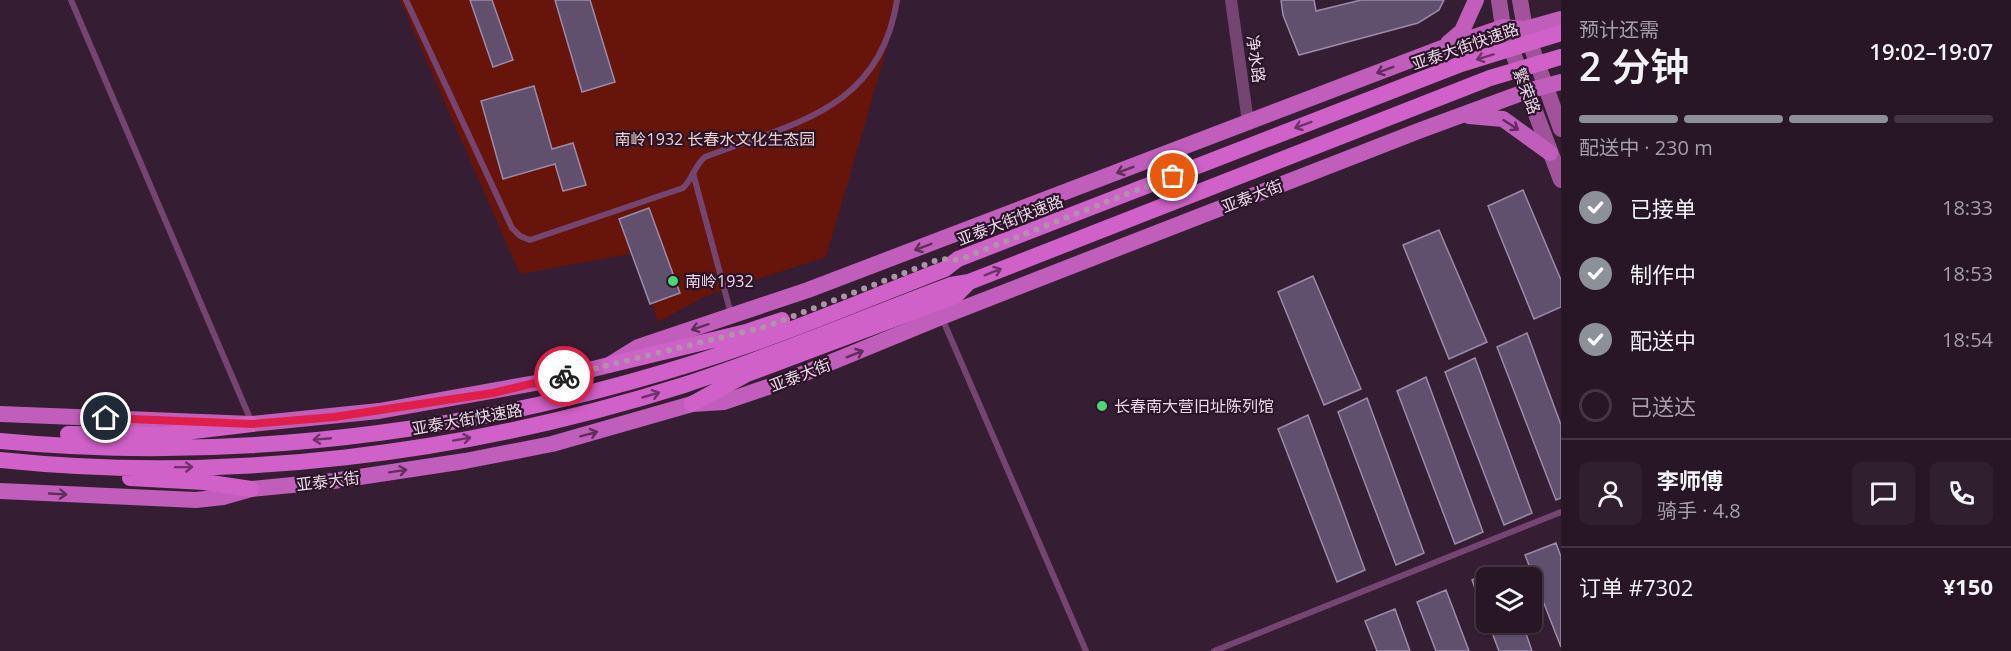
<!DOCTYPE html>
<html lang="zh">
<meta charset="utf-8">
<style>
:root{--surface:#281626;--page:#301f2e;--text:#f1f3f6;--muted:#a59fa7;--line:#443543;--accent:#8c9099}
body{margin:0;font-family:"Open Sans","Noto Sans SC",sans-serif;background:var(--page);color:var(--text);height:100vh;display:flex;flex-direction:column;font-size:22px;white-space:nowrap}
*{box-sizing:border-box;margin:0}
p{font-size:20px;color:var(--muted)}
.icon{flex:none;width:33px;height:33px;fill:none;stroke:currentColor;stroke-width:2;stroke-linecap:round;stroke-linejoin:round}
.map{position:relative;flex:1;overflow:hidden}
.panel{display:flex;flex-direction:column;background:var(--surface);width:450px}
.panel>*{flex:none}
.controls{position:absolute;left:1476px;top:567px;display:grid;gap:12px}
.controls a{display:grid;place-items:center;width:66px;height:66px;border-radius:9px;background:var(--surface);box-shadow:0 2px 4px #0004,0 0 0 2px var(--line);font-size:30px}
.pin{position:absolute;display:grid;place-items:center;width:51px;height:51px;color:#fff;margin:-26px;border:3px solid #fff;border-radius:50%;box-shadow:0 2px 6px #0007}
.courier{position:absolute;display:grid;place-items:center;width:60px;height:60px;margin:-30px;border:4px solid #e11d48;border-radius:50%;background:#fff;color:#222;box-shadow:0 2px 8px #0007}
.head em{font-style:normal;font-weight:600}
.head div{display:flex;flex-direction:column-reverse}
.head{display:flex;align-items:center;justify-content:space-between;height:102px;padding:0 18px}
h1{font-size:39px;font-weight:600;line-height:45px}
.bar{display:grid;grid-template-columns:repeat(4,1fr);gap:9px 6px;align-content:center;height:72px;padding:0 18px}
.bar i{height:8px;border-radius:4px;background:var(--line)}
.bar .on{background:var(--accent)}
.bar p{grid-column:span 4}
.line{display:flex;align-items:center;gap:15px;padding:0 18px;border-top:2px solid var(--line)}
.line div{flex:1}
.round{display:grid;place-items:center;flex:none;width:63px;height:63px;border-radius:9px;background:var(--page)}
ol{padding:0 18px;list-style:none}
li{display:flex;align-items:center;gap:18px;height:66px}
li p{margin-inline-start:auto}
li .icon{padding:6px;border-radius:50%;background:var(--accent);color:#fff;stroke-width:4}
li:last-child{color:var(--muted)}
li i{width:33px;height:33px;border:3px solid var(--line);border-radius:50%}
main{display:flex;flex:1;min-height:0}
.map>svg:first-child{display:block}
.green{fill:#67140b}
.building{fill:#604f6d;stroke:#9c8aaa;stroke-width:1.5}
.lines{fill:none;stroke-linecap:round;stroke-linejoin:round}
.service{stroke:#754571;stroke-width:6}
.minor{stroke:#754571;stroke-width:12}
.secondary{stroke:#a0539a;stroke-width:16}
.primary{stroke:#c15dba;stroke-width:16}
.trunk{stroke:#d061c8;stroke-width:16}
.oneway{stroke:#6d3369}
.oneway2{stroke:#602e5c}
.done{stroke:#a997a7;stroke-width:6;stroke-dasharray:0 10.8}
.route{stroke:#e11d48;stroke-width:8}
.poi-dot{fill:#4bd677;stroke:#2b1429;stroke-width:2}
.labels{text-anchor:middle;stroke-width:4.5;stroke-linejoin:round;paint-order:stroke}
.street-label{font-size:16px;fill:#e8d8e5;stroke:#2b1429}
.park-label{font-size:16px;fill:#edcfca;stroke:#2b1429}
.poi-label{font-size:16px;fill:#e8d8e5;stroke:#2b1429;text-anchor:start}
</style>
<main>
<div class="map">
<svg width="1561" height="651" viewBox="0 0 1561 651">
<rect width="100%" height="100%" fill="#351e33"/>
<path class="green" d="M400 0H901L826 257 706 296 658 322 635 253 520 274Z"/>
<path class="building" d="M470 0H492L513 60 493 67Z
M555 0H590L615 82 582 92Z
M1281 0H1314L1316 11 1361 0H1444L1439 10 1418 23 1299 55 1283 15Z
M534 86 552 149 573 143 586 185 563 191 555 164 503 179 481 101Z
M1523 190 1561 280V307L1534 319 1488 206Z
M649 208 680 293 650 304 619 219Z
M1439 230 1487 342 1449 359 1403 245Z
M1313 276 1361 389 1324 405 1278 292Z
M1527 333 1561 425V498L1556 500 1497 347Z
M1475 358 1532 513 1504 525 1445 372Z
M1426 377 1483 532 1455 544 1397 391Z
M1367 398 1424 553 1396 565 1338 412Z
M1308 415 1365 570 1337 582 1278 429Z
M1556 543 1561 557V647L1525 555Z
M1501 567 1505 578H1486V618L1472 580Z
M1446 590 1469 651H1436L1417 602Z
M1395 609 1410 651H1377L1365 621Z
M1488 622H1522L1532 651H1499Z"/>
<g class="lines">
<path class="service" d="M71 0 252 423
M406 0 512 228 520 236 530 240 683 188C693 179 694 166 705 157 794 123 880 110 897 0
M693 173 731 314
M942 318 1086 651
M1214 651 1561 512"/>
<path class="minor" d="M1231 0 1248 122"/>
<path class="secondary" d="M1499 0 1503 27 1561 180
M1520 0 1525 29 1561 129"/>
<path class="primary" d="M1448 43 1462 31 1476 0
M1469 116 1503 119 1550 153
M0 414 252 424 379 411 541 382 609 365 638 347 808 290 1442 48 1503 27 1525 29 1561 19
M0 491 196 500 223 497 251 489 333 481 465 461 552 444 692 404 724 402 788 380 941 317 1421 130 1527 91 1561 82"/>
<path class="trunk" d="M609 365 746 332 782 320
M692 404 747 374 955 296 969 282
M68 434 160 435 252 424
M0 441C253 465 515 427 754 343 819 320 882 293 945 269L958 259 1461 64 1561 33
M0 460C228 484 466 454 684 385 774 356 862 318 951 285L969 282 1490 78 1561 57
M130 478 204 482 251 489"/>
</g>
<defs><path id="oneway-shaft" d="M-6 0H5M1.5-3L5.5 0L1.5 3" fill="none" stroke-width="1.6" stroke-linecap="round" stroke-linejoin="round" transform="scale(1.5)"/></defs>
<g class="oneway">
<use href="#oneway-shaft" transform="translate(1485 57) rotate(163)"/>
<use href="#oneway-shaft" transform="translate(1303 125) rotate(159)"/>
<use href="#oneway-shaft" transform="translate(993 272) rotate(-22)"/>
<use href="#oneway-shaft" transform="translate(651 395) rotate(-16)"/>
<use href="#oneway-shaft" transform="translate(322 439) rotate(175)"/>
<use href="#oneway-shaft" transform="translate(462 439) rotate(-10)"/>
<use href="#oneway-shaft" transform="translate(184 467) rotate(-1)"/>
</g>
<g class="oneway2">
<use href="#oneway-shaft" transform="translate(1385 70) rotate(159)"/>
<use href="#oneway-shaft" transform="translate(1511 125) rotate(33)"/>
<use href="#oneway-shaft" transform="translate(1125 170) rotate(159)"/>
<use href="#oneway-shaft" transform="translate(923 247) rotate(159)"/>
<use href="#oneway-shaft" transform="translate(700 327) rotate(162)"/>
<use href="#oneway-shaft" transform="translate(855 354) rotate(-22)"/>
<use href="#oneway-shaft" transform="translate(589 434) rotate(-15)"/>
<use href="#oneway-shaft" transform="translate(398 471) rotate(-9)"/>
<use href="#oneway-shaft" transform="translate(58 494) rotate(3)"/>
</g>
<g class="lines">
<path class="done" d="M564 376 768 326 940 259 958 260 1173 176"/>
<path class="route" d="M106 418 252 424 334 417 493 393 564 376"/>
</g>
<g class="poi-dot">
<circle cx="673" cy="281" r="6"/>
<circle cx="1102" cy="406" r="6"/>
</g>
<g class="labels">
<g class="street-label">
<text transform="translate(1465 46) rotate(-19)" y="6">亚泰大街快速路</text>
<text transform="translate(1256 59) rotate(82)" y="6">净水路</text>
<text transform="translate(1527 91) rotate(69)" y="6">繁荣路</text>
<text transform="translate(1252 196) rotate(-21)" y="6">亚泰大街</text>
<text transform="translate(1010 220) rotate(-21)" y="6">亚泰大街快速路</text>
<text transform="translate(800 375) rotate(-21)" y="6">亚泰大街</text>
<text transform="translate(467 419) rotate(-10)" y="6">亚泰大街快速路</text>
<text transform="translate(328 481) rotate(-7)" y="6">亚泰大街</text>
</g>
<g class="park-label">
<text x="715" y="145">南岭1932 长春水文化生态园</text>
</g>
<g class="poi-label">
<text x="685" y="287">南岭1932</text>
<text x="1114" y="412">长春南大营旧址陈列馆</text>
</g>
</g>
</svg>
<div class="controls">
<a><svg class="icon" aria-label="layers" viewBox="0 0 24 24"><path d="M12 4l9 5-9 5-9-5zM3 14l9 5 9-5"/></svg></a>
</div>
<div class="pin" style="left:1173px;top:176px;background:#ea580c"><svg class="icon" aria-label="bag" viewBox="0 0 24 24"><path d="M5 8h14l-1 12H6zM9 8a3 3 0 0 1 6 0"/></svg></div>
<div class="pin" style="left:106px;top:418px;background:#1f2937"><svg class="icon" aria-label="home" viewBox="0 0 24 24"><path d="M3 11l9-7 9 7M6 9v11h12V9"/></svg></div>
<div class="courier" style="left:564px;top:376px"><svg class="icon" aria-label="bike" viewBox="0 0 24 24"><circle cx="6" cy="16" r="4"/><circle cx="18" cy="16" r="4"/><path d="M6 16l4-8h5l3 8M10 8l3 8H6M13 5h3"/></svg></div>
</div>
<section class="panel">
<div class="head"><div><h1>2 分钟</h1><p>预计还需</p></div><em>19:02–19:07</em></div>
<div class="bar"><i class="on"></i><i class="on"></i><i class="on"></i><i></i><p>配送中 · 230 m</p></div>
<ol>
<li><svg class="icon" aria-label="check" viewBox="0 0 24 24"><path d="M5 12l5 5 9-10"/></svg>已接单<p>18:33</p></li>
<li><svg class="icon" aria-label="check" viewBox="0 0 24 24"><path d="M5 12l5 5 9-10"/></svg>制作中<p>18:53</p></li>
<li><svg class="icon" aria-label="check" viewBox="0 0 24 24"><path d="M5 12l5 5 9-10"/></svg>配送中<p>18:54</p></li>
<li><i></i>已送达</li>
</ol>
<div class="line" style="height:108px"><a class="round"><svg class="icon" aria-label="person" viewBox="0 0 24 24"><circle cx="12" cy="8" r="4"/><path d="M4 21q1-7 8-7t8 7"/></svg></a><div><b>李师傅</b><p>骑手 · 4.8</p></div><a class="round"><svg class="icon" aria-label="chat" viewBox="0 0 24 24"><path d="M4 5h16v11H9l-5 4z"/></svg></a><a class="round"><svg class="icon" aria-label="phone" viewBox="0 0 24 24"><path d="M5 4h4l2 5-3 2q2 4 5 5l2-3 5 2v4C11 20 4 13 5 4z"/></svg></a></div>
<div class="line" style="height:78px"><div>订单 #7302</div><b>¥150</b></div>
</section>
</main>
